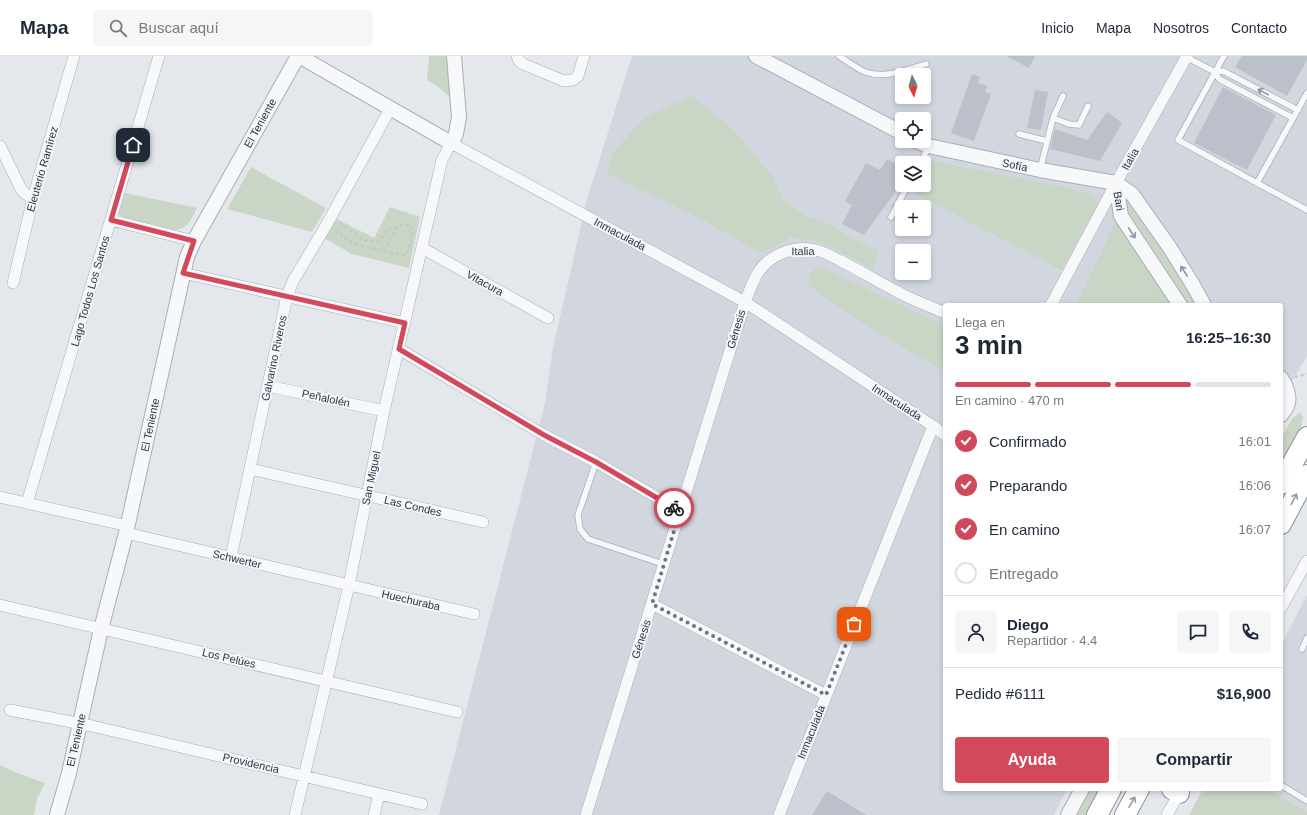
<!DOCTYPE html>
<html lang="es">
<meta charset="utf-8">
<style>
:root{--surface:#fff;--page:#f6f6f7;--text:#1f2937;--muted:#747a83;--line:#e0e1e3;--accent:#d1495b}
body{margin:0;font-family:Helvetica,sans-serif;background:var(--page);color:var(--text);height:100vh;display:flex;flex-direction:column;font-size:15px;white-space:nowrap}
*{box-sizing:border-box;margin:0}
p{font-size:13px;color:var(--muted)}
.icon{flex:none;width:22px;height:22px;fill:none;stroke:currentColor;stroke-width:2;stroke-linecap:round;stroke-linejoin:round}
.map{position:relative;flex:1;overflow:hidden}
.panel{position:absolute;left:943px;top:247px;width:340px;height:488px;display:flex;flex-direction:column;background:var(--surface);border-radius:4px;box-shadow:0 2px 6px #0003}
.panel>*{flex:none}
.needle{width:26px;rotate:175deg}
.tools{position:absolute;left:895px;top:12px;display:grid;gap:8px}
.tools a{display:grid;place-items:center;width:36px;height:36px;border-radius:4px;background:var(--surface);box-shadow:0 2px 6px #0003;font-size:20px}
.pin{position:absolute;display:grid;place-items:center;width:34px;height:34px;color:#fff;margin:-17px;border-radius:8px;box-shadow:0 2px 6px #0006}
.courier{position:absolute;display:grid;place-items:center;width:40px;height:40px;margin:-20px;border:3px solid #d1495b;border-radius:50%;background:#fff;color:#222;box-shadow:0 1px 5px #0007}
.summary em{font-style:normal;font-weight:700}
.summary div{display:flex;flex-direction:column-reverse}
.summary{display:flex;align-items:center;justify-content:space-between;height:68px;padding:0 12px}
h1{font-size:26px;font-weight:700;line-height:30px}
.bar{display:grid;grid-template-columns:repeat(4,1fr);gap:6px 4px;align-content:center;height:48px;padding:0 12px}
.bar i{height:5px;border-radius:3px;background:var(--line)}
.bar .current{background:var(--accent)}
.bar p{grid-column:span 4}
.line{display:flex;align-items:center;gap:10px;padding:0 12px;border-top:1px solid var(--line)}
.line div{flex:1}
.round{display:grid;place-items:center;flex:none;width:42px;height:42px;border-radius:4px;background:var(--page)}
ol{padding:0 12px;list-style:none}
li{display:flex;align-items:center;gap:12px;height:44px}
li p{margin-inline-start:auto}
li .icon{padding:4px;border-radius:50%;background:var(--accent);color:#fff;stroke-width:4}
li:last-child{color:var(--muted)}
li i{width:22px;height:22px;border:2px solid var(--line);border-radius:50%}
.action{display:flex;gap:8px;margin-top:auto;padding:8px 12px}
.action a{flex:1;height:46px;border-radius:4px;background:var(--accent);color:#fff;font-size:16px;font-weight:700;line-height:46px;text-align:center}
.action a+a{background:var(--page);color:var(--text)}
header{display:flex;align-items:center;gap:24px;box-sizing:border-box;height:56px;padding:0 20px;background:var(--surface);border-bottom:1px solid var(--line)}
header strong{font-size:19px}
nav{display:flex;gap:22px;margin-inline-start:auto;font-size:14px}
.search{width:280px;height:36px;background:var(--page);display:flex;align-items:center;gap:10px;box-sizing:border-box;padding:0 14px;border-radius:4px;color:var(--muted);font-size:15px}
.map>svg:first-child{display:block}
.built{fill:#d2d6de;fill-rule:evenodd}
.green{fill:#c9d6c5}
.building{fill:#bbc0ca}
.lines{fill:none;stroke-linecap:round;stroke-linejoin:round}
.service-casing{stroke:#a9aeb7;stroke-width:7}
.minor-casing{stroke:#a9aeb7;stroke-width:12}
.tertiary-casing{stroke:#a9aeb7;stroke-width:16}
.motorway-casing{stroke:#8b94a3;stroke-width:22}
.path{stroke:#c2c5cb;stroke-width:2;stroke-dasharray:3 3;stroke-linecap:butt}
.service{stroke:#f7f8fa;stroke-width:5.5}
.minor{stroke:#f7f8fa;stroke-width:11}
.tertiary{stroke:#f7f8fa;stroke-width:14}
.motorway{stroke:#fff;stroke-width:20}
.oneway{stroke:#9196a0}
.oneway2{stroke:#959aa2}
.done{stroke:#6c737f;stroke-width:4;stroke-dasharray:0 7.2}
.route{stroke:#d1495b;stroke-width:5}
.labels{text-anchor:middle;stroke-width:4;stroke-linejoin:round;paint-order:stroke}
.street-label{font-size:11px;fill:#2b3445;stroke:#f4f6f9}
</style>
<header>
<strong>Mapa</strong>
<div class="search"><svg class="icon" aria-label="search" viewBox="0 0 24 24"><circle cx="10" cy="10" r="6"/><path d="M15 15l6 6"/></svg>Buscar aquí</div>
<nav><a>Inicio</a><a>Mapa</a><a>Nosotros</a><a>Contacto</a></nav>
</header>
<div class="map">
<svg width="1307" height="759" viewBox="0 0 1307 759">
<rect width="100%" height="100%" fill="#e4e7ec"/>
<path class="built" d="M632 0H1307V300L1281 344V249H945V733H1067L1054 759H439L545 347 553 292 587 143ZM902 19H924V41H902ZM902 63H924V85H902ZM902 107H924V129H902ZM902 151H924V173H902ZM902 195H924V217H902Z
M1307 539V756L1268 733H1281V589Z"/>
<path class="green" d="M429 0H446L452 43 440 32 427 24Z
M692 40 734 74 772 120 783 144 805 160 831 169 854 183 879 195 873 213 826 188 791 181 771 192 759 196 701 163 607 117 612 97 646 61Z
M932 105 1072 133 1094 139 1098 148 1061 214 916 138 920 129H924V121Z
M251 111 326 152 312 176 227 153Z
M125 137 197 152C191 163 189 172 176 174L125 162 119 159 118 155Z
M1127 143 1204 249H1190L1127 153 1126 145Z
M390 151 420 161 409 212 352 198 324 182 337 163 374 182Z
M1118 161 1172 249H1076Z
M817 211H821L945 270V315L895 287 838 251 807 228 811 217Z
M1300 356 1303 361 1301 373 1281 411V382L1292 363Z
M0 709 17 717 45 727 37 743 34 759H0Z
M1088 733H1104L1090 759H1074Z
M1203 733H1268L1307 756V759H1189Z"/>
<path class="building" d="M1006 0H1035L1029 12Z
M1242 0H1307V4L1287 40 1235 11Z
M972 18 980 21 978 27 987 30 985 36 991 38 974 85 951 77Z
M1223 31 1276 59 1247 114 1194 87Z
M1035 34 1048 36 1041 74 1027 72Z
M1107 56 1122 67 1100 105 1050 93 1055 73 1087 84Z
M887 103 902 111V127L864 179 842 168 852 149 845 145 866 107 880 114Z
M827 735 866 759H812Z"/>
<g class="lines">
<defs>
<path id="service" d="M839 0C847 5 856 12 865 16 885 23 907 14 926 8
M1224 0 1178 84 1307 154
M1186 1 1215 16 1219 23 1293 62
M1215 16 1223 15 1298 54
M1053 62 1069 68 1079 69 1088 50
M1019 78 1047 85
M920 107 929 91
M1040 114 1053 62 1063 40
M1257 127 1307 37
M891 161 908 129
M596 406 578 459 580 473 588 483 663 508
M1302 593 1307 582
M1281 729 1307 745"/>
<path id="minor" d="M517 0 519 5 523 8 564 25 573 24 578 20 584 0
M0 90 21 133 24 137 33 142
M111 164 194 185
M422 192 548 262
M183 217 405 267
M13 227 33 142 74 0
M1051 249 1116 127 1187 0
M399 293 544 379 596 406 680 455
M268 330 384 355
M250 413 483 466
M0 441 128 470
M27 447 159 0
M126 477 474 558
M231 501 287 240 293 225 327 168 390 53
M652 548 826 639
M0 549 457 656
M1281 552 1307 505
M10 654 92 670 422 748
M295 759 349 529 384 355 442 104 451 87 745 246 933 370 945 379
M374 759 379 738
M586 759 745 246C749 236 753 224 759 215 771 198 795 189 816 194 825 196 833 201 841 205 861 215 880 227 900 237 914 245 930 250 945 257
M779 759 933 370
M1167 759 1181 734"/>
<path id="tertiary" d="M299 0 451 87 456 78 459 61 454 0
M756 0 902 77
M916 85 929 90 1040 114 1116 127 1132 138 1170 192 1193 229 1204 249
M1116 127 1121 160 1180 249
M1281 322C1286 329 1291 342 1287 350 1286 353 1283 356 1281 359
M57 759 69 717 101 573 126 477 187 201 194 185 298 0
M1068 759 1082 733"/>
<path id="motorway" d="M1281 428 1307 381
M1281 468 1307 419
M1172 733 1179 737
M1097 759 1111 733
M1125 759 1139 733"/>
</defs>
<use href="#service" class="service-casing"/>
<use href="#minor" class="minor-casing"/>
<use href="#tertiary" class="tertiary-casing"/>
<use href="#motorway" class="motorway-casing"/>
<path class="path" d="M340 167 362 183C368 186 375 187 381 183L386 174 400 169H410C414 179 410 189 406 200
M335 175 354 188 406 200
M383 194 399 169
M1295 321 1307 318"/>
<use href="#service" class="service"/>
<use href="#minor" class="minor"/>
<use href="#tertiary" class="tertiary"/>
<use href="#motorway" class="motorway"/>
</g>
<defs><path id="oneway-shaft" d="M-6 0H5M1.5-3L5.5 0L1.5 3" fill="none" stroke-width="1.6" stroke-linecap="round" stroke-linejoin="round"/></defs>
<g class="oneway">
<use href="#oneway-shaft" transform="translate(1263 36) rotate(-152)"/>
<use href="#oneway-shaft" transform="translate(1132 177) rotate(57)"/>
<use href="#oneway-shaft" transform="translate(1184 215) rotate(-123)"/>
</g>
<g class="oneway2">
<use href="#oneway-shaft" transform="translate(1294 443) rotate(-62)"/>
<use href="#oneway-shaft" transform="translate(1132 746) rotate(-60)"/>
</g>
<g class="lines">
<path class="done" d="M674 452 680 455 652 548 826 639 854 568"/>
<path class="route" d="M133 89 111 164 194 185 183 217 405 267 399 293 544 379 596 406 674 452"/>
</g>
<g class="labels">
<g class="street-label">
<text transform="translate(260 67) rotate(-61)" y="4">El Teniente</text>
<text transform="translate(1130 103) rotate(-61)" y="4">Italia</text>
<text transform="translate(1015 109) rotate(12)" y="4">Sofía</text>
<text transform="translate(42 113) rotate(-74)" y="4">Eleuterio Ramírez</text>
<text transform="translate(1119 145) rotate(81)" y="4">Bari</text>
<text transform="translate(620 178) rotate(28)" y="4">Inmaculada</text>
<text transform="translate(803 195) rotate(-1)" y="4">Italia</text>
<text transform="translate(485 227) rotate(29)" y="4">Vitacura</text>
<text transform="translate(90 235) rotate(-74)" y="4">Lago Todos Los Santos</text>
<text transform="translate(736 273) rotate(-73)" y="4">Génesis</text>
<text transform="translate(274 302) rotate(-78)" y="4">Galvarino Riveros</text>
<text transform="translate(326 342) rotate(12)" y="4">Peñalolén</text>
<text transform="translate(897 346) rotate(33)" y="4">Inmaculada</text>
<text transform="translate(150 369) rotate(-78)" y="4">El Teniente</text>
<text transform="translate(371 422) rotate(-78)" y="4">San Miguel</text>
<text transform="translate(413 450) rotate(13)" y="4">Las Condes</text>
<text transform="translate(237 503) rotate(13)" y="4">Schwerter</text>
<text transform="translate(411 544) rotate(13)" y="4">Huechuraba</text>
<text transform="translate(641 583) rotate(-72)" y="4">Génesis</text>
<text transform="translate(229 602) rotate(13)" y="4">Los Pelúes</text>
<text transform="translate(811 676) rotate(-68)" y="4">Inmaculada</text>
<text transform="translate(76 684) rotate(-77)" y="4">El Teniente</text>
<text transform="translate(251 707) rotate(13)" y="4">Providencia</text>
</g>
</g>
</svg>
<div class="tools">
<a><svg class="needle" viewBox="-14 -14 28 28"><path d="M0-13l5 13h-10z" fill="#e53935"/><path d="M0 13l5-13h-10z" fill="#747a83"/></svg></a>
<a><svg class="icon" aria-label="locate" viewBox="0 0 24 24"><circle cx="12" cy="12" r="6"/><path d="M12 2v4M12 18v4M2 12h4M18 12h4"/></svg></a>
<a><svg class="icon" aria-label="layers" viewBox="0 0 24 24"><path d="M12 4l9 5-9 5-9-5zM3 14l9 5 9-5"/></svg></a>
<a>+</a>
<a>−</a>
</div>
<div class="pin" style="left:854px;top:568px;background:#ea580c"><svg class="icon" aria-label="bag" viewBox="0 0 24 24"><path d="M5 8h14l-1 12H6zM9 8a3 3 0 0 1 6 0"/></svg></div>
<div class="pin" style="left:133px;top:89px;background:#1f2937"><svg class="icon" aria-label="home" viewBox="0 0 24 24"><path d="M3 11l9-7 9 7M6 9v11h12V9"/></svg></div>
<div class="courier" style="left:674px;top:452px"><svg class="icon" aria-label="bike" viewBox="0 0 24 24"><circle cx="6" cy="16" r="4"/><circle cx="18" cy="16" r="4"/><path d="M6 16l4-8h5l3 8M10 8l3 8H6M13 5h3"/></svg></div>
<section class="panel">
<div class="summary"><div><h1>3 min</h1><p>Llega en</p></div><em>16:25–16:30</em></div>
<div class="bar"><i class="current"></i><i class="current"></i><i class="current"></i><i></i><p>En camino · 470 m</p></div>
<ol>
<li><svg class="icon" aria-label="check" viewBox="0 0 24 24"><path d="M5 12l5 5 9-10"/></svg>Confirmado<p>16:01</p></li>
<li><svg class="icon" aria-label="check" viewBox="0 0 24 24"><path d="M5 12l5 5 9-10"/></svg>Preparando<p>16:06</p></li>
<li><svg class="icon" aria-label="check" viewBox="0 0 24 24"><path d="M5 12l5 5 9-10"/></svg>En camino<p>16:07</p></li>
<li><i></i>Entregado</li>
</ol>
<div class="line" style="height:72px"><a class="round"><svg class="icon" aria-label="person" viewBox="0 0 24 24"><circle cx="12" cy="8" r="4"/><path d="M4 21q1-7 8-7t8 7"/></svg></a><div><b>Diego</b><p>Repartidor · 4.4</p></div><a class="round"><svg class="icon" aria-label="chat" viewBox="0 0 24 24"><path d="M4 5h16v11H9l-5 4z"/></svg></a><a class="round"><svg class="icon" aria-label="phone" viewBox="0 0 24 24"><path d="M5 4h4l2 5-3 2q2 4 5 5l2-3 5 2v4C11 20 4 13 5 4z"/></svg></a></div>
<div class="line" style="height:52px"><div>Pedido #6111</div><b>$16,900</b></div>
<div class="action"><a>Ayuda</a><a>Compartir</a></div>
</section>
</div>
